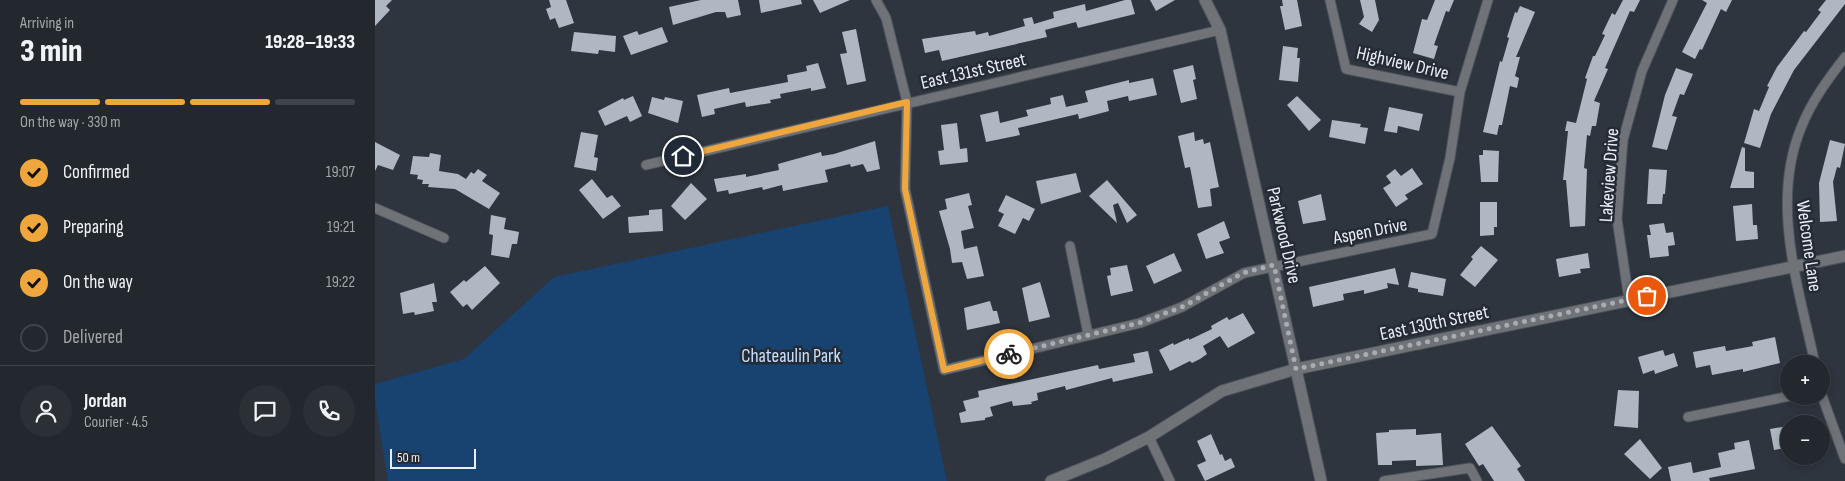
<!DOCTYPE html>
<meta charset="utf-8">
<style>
:root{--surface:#22282e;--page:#2a3036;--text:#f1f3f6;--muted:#a2a6aa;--line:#3f444a;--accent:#efa73d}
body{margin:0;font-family:"Sofia Sans Condensed",sans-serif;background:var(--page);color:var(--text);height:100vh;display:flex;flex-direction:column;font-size:19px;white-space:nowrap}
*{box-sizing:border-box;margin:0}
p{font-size:16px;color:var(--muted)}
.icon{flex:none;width:28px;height:28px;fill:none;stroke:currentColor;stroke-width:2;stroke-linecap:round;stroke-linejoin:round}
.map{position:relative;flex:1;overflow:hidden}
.side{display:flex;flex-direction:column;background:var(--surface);width:375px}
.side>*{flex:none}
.tools{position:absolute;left:1405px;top:355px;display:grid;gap:10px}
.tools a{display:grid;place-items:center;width:50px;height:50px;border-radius:50%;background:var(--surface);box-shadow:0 2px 8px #0003,0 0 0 1px var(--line);font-size:25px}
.scale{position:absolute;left:15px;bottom:12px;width:86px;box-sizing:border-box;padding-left:5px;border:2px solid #e9eef4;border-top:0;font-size:14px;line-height:18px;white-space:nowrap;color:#e9eef4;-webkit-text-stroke:4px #242b34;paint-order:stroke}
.pin{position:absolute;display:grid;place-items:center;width:42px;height:42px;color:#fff;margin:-21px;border:2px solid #fff;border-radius:50%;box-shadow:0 1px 5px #0007}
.courier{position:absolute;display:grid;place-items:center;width:50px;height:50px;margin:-25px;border:4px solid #efa73d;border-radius:50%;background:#fff;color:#222;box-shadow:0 1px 6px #0007}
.head em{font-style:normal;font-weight:800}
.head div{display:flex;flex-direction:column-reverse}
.head{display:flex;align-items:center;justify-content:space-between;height:85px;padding:0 20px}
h1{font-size:32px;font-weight:800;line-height:38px}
.bar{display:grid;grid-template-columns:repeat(4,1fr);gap:8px 5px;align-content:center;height:60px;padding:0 20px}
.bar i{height:6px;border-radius:4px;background:var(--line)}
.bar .on{background:var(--accent)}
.bar p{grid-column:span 4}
.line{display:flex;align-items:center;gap:12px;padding:0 20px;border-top:1px solid var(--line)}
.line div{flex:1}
.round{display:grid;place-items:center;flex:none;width:52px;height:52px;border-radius:26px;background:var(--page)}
ol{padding:0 20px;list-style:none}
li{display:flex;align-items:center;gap:15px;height:55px}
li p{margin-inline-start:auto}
li .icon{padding:5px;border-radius:50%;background:var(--accent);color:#111;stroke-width:4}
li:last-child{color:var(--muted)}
li i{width:28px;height:28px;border:2px solid var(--line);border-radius:50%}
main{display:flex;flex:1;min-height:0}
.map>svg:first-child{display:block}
.green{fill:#18426f}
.building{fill:#aeb7c2}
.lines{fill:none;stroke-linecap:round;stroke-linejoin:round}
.minor-casing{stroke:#4c535b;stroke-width:11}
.tertiary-casing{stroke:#4c535b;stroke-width:13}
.minor{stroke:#6f7378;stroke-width:9}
.tertiary{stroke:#6f7378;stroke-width:11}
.done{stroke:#a8adb4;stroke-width:5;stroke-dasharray:0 9}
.route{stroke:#efa73d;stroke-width:6}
.labels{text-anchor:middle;stroke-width:5;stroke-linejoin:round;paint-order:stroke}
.street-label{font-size:19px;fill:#e9eef4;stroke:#242b34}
.park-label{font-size:19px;fill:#c6e0ff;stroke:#242b34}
</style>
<main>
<section class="side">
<div class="head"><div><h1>3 min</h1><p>Arriving in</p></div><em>19:28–19:33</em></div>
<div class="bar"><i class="on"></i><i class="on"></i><i class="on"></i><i></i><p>On the way · 330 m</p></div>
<ol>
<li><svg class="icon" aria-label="check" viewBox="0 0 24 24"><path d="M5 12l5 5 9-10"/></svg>Confirmed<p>19:07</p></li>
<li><svg class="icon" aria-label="check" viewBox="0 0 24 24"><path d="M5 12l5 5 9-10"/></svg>Preparing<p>19:21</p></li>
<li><svg class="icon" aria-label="check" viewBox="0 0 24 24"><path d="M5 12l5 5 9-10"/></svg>On the way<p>19:22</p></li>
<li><i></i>Delivered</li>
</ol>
<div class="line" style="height:90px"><a class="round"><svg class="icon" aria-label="person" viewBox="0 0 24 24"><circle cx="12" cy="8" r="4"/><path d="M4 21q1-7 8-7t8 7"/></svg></a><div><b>Jordan</b><p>Courier · 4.5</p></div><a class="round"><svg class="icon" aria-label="chat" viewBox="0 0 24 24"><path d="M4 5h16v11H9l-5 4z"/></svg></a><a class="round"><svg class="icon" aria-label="phone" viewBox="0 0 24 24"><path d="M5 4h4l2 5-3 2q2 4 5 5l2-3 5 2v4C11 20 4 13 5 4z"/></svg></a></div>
</section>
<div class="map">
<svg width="1470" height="481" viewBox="0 0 1470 481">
<rect width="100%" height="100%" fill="#2e353e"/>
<path class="green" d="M513 206 572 481H13L0 400V384L89 359 179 277Z"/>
<path class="building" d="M0 0H17L11 6 15 10 0 26Z
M174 0H191L199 23 184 28 180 18 175 20 171 9 176 7Z
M326 0H363L366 15 352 18 350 12H341L298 25 294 7Z
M384 0H426L427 4 386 13Z
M438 0H475L445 13Z
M750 0H756L760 14 703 28 701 22 670 30 672 37 567 61 564 50 550 53 547 39 600 31 601 35 613 32 614 36 650 26 648 19 657 17 659 24 679 18 678 12 710 4 711 11Z
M775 0H800L781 11Z
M907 0H922L927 26 910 30 905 6H908Z
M985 0H1000L1004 20 997 32 984 24 989 17Z
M1060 0H1079L1074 12 1071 11 1059 45 1063 46 1059 59 1038 53 1047 19 1052 20Z
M1248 0H1265L1259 12 1255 11 1230 68 1233 69 1219 101 1225 103 1221 126H1217L1215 136 1212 135 1209 168 1212 169 1210 226 1195 227 1191 180H1188L1193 131H1190L1192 121 1201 123 1212 79 1210 78 1218 56H1220L1230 35 1227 34 1237 13 1240 15Z
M1327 0H1357L1351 12 1346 9 1327 50 1325 49 1320 59 1307 52 1332 3Z
M1451 0H1470V4L1419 70 1396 114 1385 148 1369 143 1379 109 1384 111 1394 87 1392 86 1402 67 1429 31 1431 32 1446 12 1443 10Z
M1145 6 1160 12 1141 57H1145L1140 76 1144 78 1142 88 1135 86 1127 125H1124L1122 135 1108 132 1125 61 1127 62 1134 38 1132 37 1140 12 1142 13Z
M287 27 293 42 256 55 248 36 262 31 264 35Z
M481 29 491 81 472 85 465 54 472 53 467 32Z
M199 32 241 36 240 52 224 50 223 54 196 51Z
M908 46 923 48 922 58H925L923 82 904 80Z
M443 63 451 88 436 91V88L405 94 406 98 395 100 396 103 371 107 370 102 339 109 340 114 327 117 322 95 354 88 355 93 413 82 412 75 432 71 431 66Z
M818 65 821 79 818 80 822 99 806 103 798 70Z
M1301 68 1318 74 1309 95 1305 94 1297 116 1302 117 1292 150 1277 147 1290 95Z
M778 78 782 95 754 101 753 96 732 101 734 111 704 119 703 114 643 128 645 135 611 142 605 115 623 111 625 123 653 116 651 110 676 104 675 98 688 95 691 107 713 102 710 91 754 80V83Z
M258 96 267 116 255 122 252 116 230 126 223 111 248 98 249 100Z
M922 96 946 120 934 131 912 105Z
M277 97 289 100 290 97 308 101 303 123 273 113Z
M1014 107 1048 114 1044 131 1023 126 1022 133 1009 131Z
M957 120 986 124 985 127 993 128 990 144 954 137Z
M582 123 585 149 592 148 593 162 565 165 563 151 569 150 566 125Z
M206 132 223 135 219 157 223 158 221 171 199 167Z
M819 132 820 141 828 139 829 144 835 142 844 187 835 189 837 206 823 208 815 167 810 168 803 136Z
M1455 140 1470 144 1465 168 1462 167 1458 182 1462 221 1445 222 1444 183Z
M500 141 505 169 492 172 488 164 476 167 475 164 450 170 453 182 437 185 408 191 407 185 388 190 387 187 354 194 353 190 342 192 339 179 371 174V177L404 170 403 164 446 152 447 156 459 154Z
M0 142 25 155 18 170 3 165 0 171Z
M1367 147 1370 148V171L1379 172V188H1355Z
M1108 150 1124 151 1123 182H1106L1104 155H1108Z
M55 153 66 155 64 171 83 174 91 179 96 172 99 174 103 169 112 175 107 181 125 193 114 209 80 189 53 187 54 184H47L48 180 42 179 43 175 35 174 38 156 54 157Z
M1037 168 1048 184 1030 195 1033 199 1021 207 1008 188 1016 183 1011 176 1020 169 1026 176Z
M1274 169 1292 170 1290 194H1288L1287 204H1272Z
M701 173 706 192 666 204 661 181Z
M217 179 232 198 237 195 246 206 228 219 204 190Z
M732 180 762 215 752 223 743 203 738 205 742 223 714 196Z
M316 183 332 199 310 220 296 206Z
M594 193 597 205 593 206 599 228 586 231 589 249 602 246 609 276 592 279 587 262 577 263 575 249 564 211 572 209 570 199Z
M946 194 951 220 928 224 923 201Z
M631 195 660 209 654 221 648 218 640 234 623 226 629 214 623 211Z
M1105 202H1122V227H1119V235L1105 236Z
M1377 204 1378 225H1382L1383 239 1361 241 1358 206Z
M287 209 288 231 254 233 253 217 274 215V210Z
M116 215 131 218 129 229 144 232 142 244H137L134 258 116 255 118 235 114 234Z
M849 221 855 238 844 242 849 253 831 259 822 234Z
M1289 223 1291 233 1298 232 1300 245 1293 246 1294 256 1275 258 1272 235H1276L1274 225Z
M1106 246 1123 260 1100 287 1085 275 1098 259 1096 257Z
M799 253 807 271 779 284 771 266Z
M1213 253 1215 268 1205 269 1206 273 1184 277 1181 259Z
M752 265 758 291 736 296 732 276 736 275 735 268Z
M110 266 125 283 97 310 92 304 88 307 75 292 89 280 91 282Z
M1020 268 1024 285 1012 283 1013 288 989 294V290L968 294 969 300 938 307 934 287Z
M1036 272 1071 279 1068 296 1043 292V289L1033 287Z
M665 282 675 317 654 322 647 288Z
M59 283 62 302H57L59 311 40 315 39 312 28 314 25 293Z
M615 301 618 311H622L625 323 592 330 589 308Z
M868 313 880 333 853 348 845 336 828 346 832 354 825 359 817 363 815 361 795 371 784 350 798 343 799 345 814 338V340L837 329 836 326 852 317 854 320Z
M1400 337 1405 363 1368 372V369L1337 375 1335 365 1321 368 1318 352 1350 346 1351 351 1378 346 1377 342Z
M1288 350 1290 356 1299 353 1303 366 1280 374 1279 370 1268 374 1263 357Z
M773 351 778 373 738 382 737 378 691 390 690 386 662 393 663 400 656 402 657 404 638 406 637 401 615 407 618 416 610 418V420L586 423 584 413 591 411 588 401 604 397 603 391 723 365 724 369 760 362 758 354Z
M1243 390 1264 391 1263 428 1239 426Z
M1117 426 1146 466 1142 469 1150 481H1119L1108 464 1104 466 1090 444Z
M1413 426 1414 444H1410L1411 448 1399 450 1395 429Z
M1041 429V435L1066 433 1068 465 1041 466V460L1017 461V465H1003L1001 433 1014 432V430Z
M836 434 845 455 847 454 850 461 856 458 860 467 830 481 822 465 831 461 822 441Z
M1265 439 1287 468 1275 479 1249 454Z
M1374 440 1380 469 1334 478 1335 481H1296L1293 467 1316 462 1318 473 1346 467 1343 453 1360 449 1359 443Z"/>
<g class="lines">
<defs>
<path id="minor" d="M501 0 511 18 532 102 530 189 569 370 765 323 807 307 869 273 1057 234 1075 158 1085 92 1113 0
M955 0 971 69 1085 92
M271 165 845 30
M0 208 69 238
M695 246 713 334
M1254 300 1242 219 1248 140 1267 71 1298 0
M1440 364C1424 288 1395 204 1426 128 1436 102 1453 79 1470 57
M1446 393 1470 459
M1313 417 1415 396
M774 437 795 481
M1009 481 1095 468 1102 481"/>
<path id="tertiary" d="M830 0 845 30 946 481
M676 481 730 459 774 437 847 391 921 369 1470 256"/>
</defs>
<use href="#minor" class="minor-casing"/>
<use href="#tertiary" class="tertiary-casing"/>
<use href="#minor" class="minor"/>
<use href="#tertiary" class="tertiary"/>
</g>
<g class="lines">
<path class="done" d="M634 354 764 323 807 307 868 273 899 265 921 369 1272 296"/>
<path class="route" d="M308 156 532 102 530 189 569 370 634 354"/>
</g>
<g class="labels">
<g class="street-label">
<text transform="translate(1028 62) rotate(13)" y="7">Highview Drive</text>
<text transform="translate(598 70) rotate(-13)" y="7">East 131st Street</text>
<text transform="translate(1233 175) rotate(-86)" y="7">Lakeview Drive</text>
<text transform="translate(995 230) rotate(-11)" y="7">Aspen Drive</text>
<text transform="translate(910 235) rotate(77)" y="7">Parkwood Drive</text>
<text transform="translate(1435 246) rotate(82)" y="7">Welcome Lane</text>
<text transform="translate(1059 322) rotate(-12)" y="7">East 130th Street</text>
</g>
<g class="park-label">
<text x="416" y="362">Chateaulin Park</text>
</g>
</g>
</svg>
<div class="tools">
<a>+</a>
<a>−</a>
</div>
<div class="scale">50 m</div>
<div class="pin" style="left:1272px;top:296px;background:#ea580c"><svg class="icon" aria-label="bag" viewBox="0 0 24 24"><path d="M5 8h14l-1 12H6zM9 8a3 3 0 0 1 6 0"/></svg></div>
<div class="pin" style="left:308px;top:156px;background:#1f2937"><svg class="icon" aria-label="home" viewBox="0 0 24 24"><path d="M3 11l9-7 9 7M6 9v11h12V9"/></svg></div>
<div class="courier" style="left:634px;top:354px"><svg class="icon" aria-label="bike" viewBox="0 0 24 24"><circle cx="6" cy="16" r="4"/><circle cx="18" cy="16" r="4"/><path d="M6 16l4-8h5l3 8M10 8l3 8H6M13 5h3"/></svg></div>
</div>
</main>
